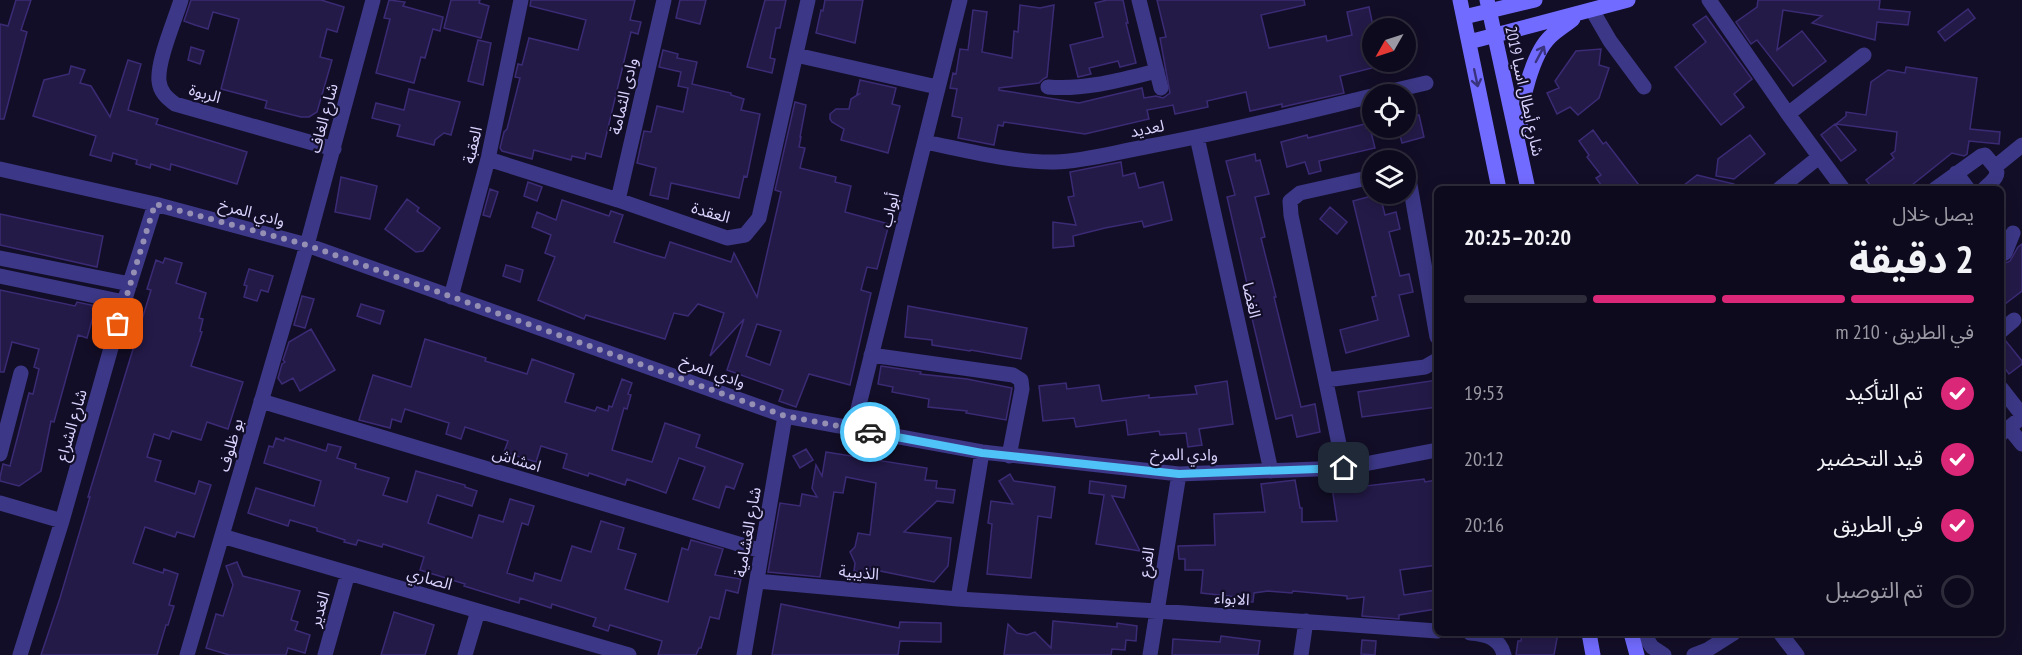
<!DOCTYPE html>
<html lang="ar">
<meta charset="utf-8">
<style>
:root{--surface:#0e0a1d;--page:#1c182a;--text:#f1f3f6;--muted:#9b9aa4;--line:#2e2b3b;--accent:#db2777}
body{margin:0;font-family:"PT Sans Narrow","Noto Sans Arabic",sans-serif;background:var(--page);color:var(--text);direction:rtl;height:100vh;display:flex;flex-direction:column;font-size:22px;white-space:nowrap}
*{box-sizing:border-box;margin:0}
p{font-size:20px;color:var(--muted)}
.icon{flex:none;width:33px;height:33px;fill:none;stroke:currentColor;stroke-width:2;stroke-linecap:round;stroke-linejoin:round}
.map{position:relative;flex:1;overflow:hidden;direction:ltr}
.panel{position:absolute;left:1434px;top:186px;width:570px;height:450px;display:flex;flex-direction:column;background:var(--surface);border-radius:9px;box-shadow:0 3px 15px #0003,0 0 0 2px var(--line);direction:rtl}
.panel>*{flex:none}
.needle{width:39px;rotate:231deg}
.buttons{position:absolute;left:1362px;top:18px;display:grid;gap:12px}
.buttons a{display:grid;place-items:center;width:54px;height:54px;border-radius:50%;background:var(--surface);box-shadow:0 3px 15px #0003,0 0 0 2px var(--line);font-size:30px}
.pin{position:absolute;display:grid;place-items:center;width:51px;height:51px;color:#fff;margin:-26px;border-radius:12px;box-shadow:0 3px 9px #0006}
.courier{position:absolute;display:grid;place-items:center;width:60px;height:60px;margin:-30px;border:4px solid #4fc3f7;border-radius:50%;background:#fff;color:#222;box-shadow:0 2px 8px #0007}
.head em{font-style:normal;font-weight:700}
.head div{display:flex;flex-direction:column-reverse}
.head{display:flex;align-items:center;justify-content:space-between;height:102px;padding:0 30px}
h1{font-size:39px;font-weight:700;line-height:45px}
.bar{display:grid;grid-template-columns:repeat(4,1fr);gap:9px 6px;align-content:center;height:72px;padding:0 30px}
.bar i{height:8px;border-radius:4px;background:var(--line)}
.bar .on{background:var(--accent)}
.bar p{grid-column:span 4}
ol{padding:0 30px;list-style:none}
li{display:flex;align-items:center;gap:18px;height:66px}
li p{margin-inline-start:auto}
li .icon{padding:6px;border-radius:50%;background:var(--accent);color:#fff;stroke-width:4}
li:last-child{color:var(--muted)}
li i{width:33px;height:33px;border:3px solid var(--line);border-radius:50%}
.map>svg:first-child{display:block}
.building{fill:#241a48;stroke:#3b2b75;stroke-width:1.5;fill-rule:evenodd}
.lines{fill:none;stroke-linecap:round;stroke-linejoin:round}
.minor{stroke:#3c3887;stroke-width:15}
.secondary{stroke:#726bff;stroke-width:15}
.oneway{stroke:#39337d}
.done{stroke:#948fb3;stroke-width:6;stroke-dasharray:0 10.8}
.route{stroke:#4fc3f7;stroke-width:8}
.labels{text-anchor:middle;stroke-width:4.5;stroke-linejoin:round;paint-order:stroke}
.street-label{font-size:16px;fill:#dad4ff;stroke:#130e27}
</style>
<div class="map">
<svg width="2022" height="655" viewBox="0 0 2022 655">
<rect width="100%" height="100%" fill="#130e27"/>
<path class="building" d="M16 0H31L21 30 27 32 4 119H0V24L8 26Z
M191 0H321L344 7 337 32 327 29 320 57 332 60 317 112 309 117H301L265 108 267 101 221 89 239 19 213 12 208 29 195 25 184 21Z
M389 0 405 2 403 6 443 17 440 31 433 29 425 58 421 57 414 83 376 73 390 19 384 18Z
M451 0H480L479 3 489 6 481 38 444 28Z
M531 0H635L630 20 641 22 638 34 631 32 601 157 586 153 585 159 572 156 571 160 534 150 532 159 502 151 500 148 504 132 507 129 520 78 515 77 518 64 522 65 529 38 578 50 586 20 530 6Z
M680 0H706L700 24 676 18Z
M765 0H786L780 28H776L770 58 775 59 772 73 747 67Z
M825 0H863L855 43 816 33 821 10 823 11Z
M1107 0H1123L1128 23H1126L1136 63 1120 67 1118 61 1089 68 1091 74 1078 77 1070 45 1103 37 1095 3Z
M1157 0H1304L1305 5 1261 15 1269 48 1326 36 1327 41 1352 35 1347 12 1369 7 1372 21V68L1340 76 1344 93 1282 107V104L1250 111 1246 92 1207 101 1208 107 1175 114 1173 105 1147 110 1149 119 1085 134 1004 122 1003 126 998 125 994 145 958 138 962 118 952 116 957 89 950 88 953 73 956 74 960 49 968 50 973 10 987 12 982 52 1012 58 1014 31 1018 32 1020 5 1040 8 1054 5 1047 77 1043 79 1039 83 999 88V90L1079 103 1142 88 1144 98 1156 96 1163 98 1170 93 1160 38 1166 37Z
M1758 0H1880L1879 9 1910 12 1908 25 1877 22 1875 40 1812 23 1822 16 1783 10 1777 50 1802 31 1826 61 1793 86 1757 40 1751 44 1736 22 1757 7Z
M1968 9 1975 18 1945 41 1938 32Z
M1706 16 1752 79 1734 94 1744 107 1721 125 1675 67 1706 42 1693 25Z
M478 40 491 43 483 85 468 81Z
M191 47 204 51 200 64 188 60Z
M1601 49 1599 65 1609 68 1599 98 1578 115 1570 107 1557 114 1547 93 1559 88 1555 81 1576 51Z
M663 50 678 54 677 58 697 62 692 84 731 93V95L744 99 741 110 760 114 747 177 744 176 739 198 671 183 668 199 650 195 656 168 637 163 644 131 651 132 657 106 683 112 688 88 678 86 681 72 659 67Z
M128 60 141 64 128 110 158 119 156 124 247 152 237 184 171 164 170 170 151 164 150 168 136 164 137 160 113 153 111 161 90 155 96 136 33 116 44 80 69 74 71 66 85 70 80 83 91 86 110 117Z
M1906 67 1977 78 1970 129 2000 132 1999 144 1969 141 1967 154 1964 156 1952 153 1907 189H1873L1866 180 1894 158 1891 154 1895 151 1897 132 1836 124 1846 116V112L1866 115 1871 82 1888 70 1905 73Z
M860 80 896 88 892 104 900 106 888 153 841 140 844 129 832 122 830 119V114L836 109H849L851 99 859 94H857Z
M409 89 460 102 451 135 444 133 435 140 434 145 397 136 400 125 372 118 376 103 404 110Z
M795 102 806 105 800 137H801L799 147 805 148 800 168 836 177 835 182 851 186 845 212 889 224 877 269 867 267 861 290 871 293 850 385 809 374 796 407 779 401 783 390 727 370 744 319 710 356 724 313 698 304 688 316 674 313 665 339 586 315 584 319 538 300 555 257 545 253 551 235 532 227 537 212 556 220 562 200 609 216 611 211 623 215 614 242 654 255 665 258 670 242 731 262 734 253 757 297 781 192 775 190ZM757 324 781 331 770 365 746 356Z
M1419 115 1424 137 1402 143 1398 128H1406V118Z
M1365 124 1366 128H1370L1375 148 1319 161 1321 171 1309 174 1305 162 1287 167 1281 142 1307 135 1308 138Z
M1835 124 1856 150 1841 161 1821 135Z
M1593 130 1603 144 1606 142 1642 189H1604L1596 178 1601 175 1587 157 1589 155 1579 141Z
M1750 135 1765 154 1734 179 1716 176 1718 159Z
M1255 154 1256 161 1260 160 1269 194 1255 197 1265 237 1261 238 1276 297H1274L1301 407 1315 404 1320 432 1297 437 1292 415 1276 419 1251 314H1254L1227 197 1235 195 1226 161Z
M1121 162 1123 176 1135 173 1139 188 1163 182 1172 220 1144 227 1142 221 1105 228 1073 236 1074 246 1053 248V222L1076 225 1068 197 1074 196 1070 172Z
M1697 175 1734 184 1733 189H1679Z
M341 177 377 186 370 219 335 212Z
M528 182 542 187 537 201 524 196Z
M490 189 498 192 490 217 483 215Z
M1375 195H1380L1385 215 1396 212 1400 229 1389 232 1400 276 1409 274 1413 292 1399 295 1409 336 1346 353 1340 330 1378 320 1372 297 1376 296 1353 201Z
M407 199 419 208 417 211 440 228 423 251 416 252 385 229Z
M1330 207 1347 222 1337 234 1320 219Z
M0 214 103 236 97 267 0 245Z
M2022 244V291L2001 307V265L2010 261 2018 247Z
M165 258 182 263 176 283 206 293 199 318 203 319 200 331 202 332 191 366 243 382 228 429 207 422 201 440 172 431 169 439 154 434 147 457 161 461 155 481 195 494 199 481 211 485 194 537 177 532 175 537 145 527 133 563 163 573 164 569 178 574 169 605 174 606 168 625H166L157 655H41L60 598 90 497H88L151 290 147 289 156 260 163 263Z
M506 265 523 270 520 282 503 276Z
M249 269 273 276 268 292 261 290 257 301 244 297 247 286 244 285Z
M0 290 75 306 77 302 96 306 87 338 78 335 54 422 51 421 41 471 19 486 0 481V477L3 464 10 466 29 393 33 394 39 369 34 367 39 349 12 342 4 372H0Z
M302 296 314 299 305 328 294 325Z
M361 304 384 311 380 324 357 316Z
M908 306 1027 328 1021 359 971 350 970 351 932 345V340L905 337Z
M311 329 335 370 300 391 293 378 282 384 278 378 282 364 285 362 283 360 289 342Z
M425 339 486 358 485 361 527 374 532 359 574 374 565 402 595 411 597 407 608 411 609 406 612 407 622 379 632 383 628 394 631 395 627 409 624 408 612 450 652 462 665 423 700 435 696 447 743 464 734 489 726 486 719 508 693 499 705 467 679 458 666 493 627 479 625 485 589 473 588 476 563 468 567 454 541 446 536 462 504 452 508 441 465 427 461 439 446 434 449 423 405 409 401 422 392 419 390 428 359 420 373 375 411 387Z
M2005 340 2022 361V364L2009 374 2001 363V341Z
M881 366 921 372 920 374 967 379 1012 388 1006 420 966 413 967 411 928 407 929 399 892 392 893 387 878 384Z
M1437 380V407L1362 417 1358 392Z
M1227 381 1233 424 1199 429 1202 445 1188 447 1186 433 1160 435 1159 431 1128 435 1126 420 1076 427 1074 418 1043 421 1039 386 1066 383 1067 389 1099 385 1102 401 1149 395V398L1197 394 1195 386Z
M276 438 284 441 285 438 326 451 328 444 341 447 337 458 356 464 355 468 389 478 383 495 407 502 416 471 465 485V487L477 491 472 506 437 495 428 523 472 538 479 515 503 522 510 499 534 506 528 525 522 523 507 573 533 581 535 573 561 581 572 546 591 552 601 521 624 528 618 549 636 554 625 589 668 602 682 548 688 550 691 540 723 549 715 575 741 579 738 593 726 590 719 619 710 617 701 648H699L696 655H658L662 641 610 625 608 631 593 626 596 618 552 604 551 608 520 598 519 603 464 586 465 584 420 570 424 557 383 544 382 547 358 540 356 545 344 542 345 540 317 531V528L290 520 288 526 248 513 256 488 314 506 321 481 264 463 269 446 273 447Z
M806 449 813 460 800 468 793 456Z
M826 452 927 468 925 480 937 481 936 488 955 490 953 503 937 501 904 532 951 538 948 566 934 582 870 569 869 574 854 571 855 563 850 552 855 547 858 533 870 535 876 483 846 477 843 493 834 492 820 577 768 572 780 503 800 506 802 494 817 497 812 488 816 465 822 476Z
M1010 474 1014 481 1055 487 1051 518 1038 516 1031 578 987 574 992 524 988 523 991 501 1013 504 999 481Z
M1424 479 1425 482 1437 480V565L1400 570 1404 595 1437 590 1436 609 1399 615V619L1362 616 1364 597 1347 599V596L1293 591 1292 593 1268 591 1254 593 1253 602 1236 601 1237 597 1201 593 1203 570H1185V559H1179L1178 546 1215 545 1214 514 1265 512 1261 484 1295 480 1300 508H1302V522L1337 521 1332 487 1366 482V486Z
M1090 481 1126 486 1124 498 1112 496 1140 551 1096 544 1104 495 1089 493Z
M237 562 243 576 300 591 291 620 298 622 295 630 310 635 305 653 288 648 286 655H229L206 648 216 614 223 616 233 585 226 566Z
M781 604 899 628 900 622 941 623V642L900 641 898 655H772Z
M394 612 434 625 425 655H381Z
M1053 621 1117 627V623L1137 626 1136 641 1126 640 1125 650 1112 649 1111 655H1004L1008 624 1017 633 1027 635 1035 632 1051 648Z
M1522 633H1558L1554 655H1516L1518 641H1521Z
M1221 636 1260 641 1258 655H1172L1173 639 1220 642Z
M1362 640 1376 641 1375 655 1361 654Z"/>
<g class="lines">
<path class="minor" d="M181 0C175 20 157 61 159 81 160 92 167 98 175 104L334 149
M1139 0 1161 88
M1709 0 1788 114 1843 189
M1592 10 1610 41 1644 87
M796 55 937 87
M1048 87C1086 90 1120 80 1157 71
M1379 94 1426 83
M1788 114 1864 55
M1197 137 1271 471
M925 142C965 150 1015 163 1055 162 1086 161 1116 152 1145 147 1222 133 1297 114 1372 96
M488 159 618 200 727 238 745 235 759 218 808 0
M0 169 155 204 307 245 785 416 982 452 1179 474 1344 468 1437 450
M1956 173 1968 189
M1406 177 1410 185 1437 337
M1779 189 1819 157
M1935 189 1981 156 1985 155 1995 167
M1984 189C1991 182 2001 176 1995 167L2022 145
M618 200 664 0
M2001 255 2005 253 2013 233
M0 258 130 284
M0 276 124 302
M451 297 488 159 521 0
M2001 331 2014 320
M871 355 1013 375 1021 380 1022 389 1009 456
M1326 380 1425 367 1437 360
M2001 388 2022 415
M261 401 762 551
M2009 428 2022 444
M853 429 960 0
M2001 434 2022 417
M0 454 21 373
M1344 468 1291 215 1290 201 1300 193 1372 177
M0 503 62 521
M222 536 629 655
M757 581 958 599 1157 611 1437 631
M958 599 982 452
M1470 633C1486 634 1500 638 1504 655
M1643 633 1652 647 1664 655
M1780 633 1797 655
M20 655 62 521 124 302 155 204
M187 655 307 245 373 0
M325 655 348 573
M465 655 478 611
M744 655 785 416
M1150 655 1179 474
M1301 655 1306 621
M1694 655 1707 650 1734 633"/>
<path class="secondary" d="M1460 0 1499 189
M1487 0 1528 189
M1464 17 1535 0
M1469 42 1628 0
M1520 127C1520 103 1533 53 1550 37 1557 30 1566 25 1573 19
M1589 633 1593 655
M1631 633 1637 655"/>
</g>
<defs><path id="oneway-shaft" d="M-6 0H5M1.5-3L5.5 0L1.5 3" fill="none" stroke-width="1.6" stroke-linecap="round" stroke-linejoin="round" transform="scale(1.5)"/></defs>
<g class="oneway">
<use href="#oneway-shaft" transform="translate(1540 54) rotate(-62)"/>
<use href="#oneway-shaft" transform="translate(1476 78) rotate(78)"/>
</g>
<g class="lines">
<path class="done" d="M118 324 155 204 307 245 785 416 870 432"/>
<path class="route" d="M870 432 982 453 1179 474 1344 468"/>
</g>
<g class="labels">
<g class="street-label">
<text transform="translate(1525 91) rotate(78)" y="6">شارع أبطال اسيا 2019</text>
<text transform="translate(205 93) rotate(16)" y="6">الربوة</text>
<text transform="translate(623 96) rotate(-77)" y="6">وادى الثمامة</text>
<text transform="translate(323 118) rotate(-75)" y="6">شارع الغاف</text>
<text transform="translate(1147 128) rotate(-11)" y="6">لعديد</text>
<text transform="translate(472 145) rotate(-77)" y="6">العقبة</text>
<text transform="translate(889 210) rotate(-76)" y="6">أبواب</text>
<text transform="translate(252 212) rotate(15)" y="6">وادي المرخ</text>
<text transform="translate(711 212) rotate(16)" y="6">العقدة</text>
<text transform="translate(1252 300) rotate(77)" y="6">الغضا</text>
<text transform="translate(713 371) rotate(20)" y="6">وادي المرخ</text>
<text transform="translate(71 425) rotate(-74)" y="6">شارع الشراع</text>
<text transform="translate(230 445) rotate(-74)" y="6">بو ظلوف</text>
<text transform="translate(1184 454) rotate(1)" y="6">وادي المرخ</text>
<text transform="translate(517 459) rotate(17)" y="6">امشاش</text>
<text transform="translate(747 532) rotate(-80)" y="6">شارع الغشامية</text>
<text transform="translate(1146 562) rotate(-81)" y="6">الفرع</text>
<text transform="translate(859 572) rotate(5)" y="6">الذيبية</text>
<text transform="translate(430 578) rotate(16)" y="6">الصاري</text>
<text transform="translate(1232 598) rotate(4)" y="6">الابواء</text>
<text transform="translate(319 609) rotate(-74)" y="6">الغدير</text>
</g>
</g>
</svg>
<div class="buttons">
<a><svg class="needle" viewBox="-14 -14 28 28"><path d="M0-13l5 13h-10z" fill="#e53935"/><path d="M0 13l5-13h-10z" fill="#9b9aa4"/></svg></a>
<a><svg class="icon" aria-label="locate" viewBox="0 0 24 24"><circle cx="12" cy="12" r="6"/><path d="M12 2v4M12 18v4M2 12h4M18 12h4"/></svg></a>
<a><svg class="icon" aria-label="layers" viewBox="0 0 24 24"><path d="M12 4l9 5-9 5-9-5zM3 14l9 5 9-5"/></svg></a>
</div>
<div class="pin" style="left:118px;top:324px;background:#ea580c"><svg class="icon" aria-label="bag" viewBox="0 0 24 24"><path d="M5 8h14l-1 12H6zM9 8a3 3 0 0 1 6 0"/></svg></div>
<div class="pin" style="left:1344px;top:468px;background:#1f2937"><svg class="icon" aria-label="home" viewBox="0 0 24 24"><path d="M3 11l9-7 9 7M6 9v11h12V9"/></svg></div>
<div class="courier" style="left:870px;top:432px"><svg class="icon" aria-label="car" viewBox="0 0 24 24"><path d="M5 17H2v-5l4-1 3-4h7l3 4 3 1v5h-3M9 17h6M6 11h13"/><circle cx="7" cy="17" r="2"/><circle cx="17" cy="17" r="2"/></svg></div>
<section class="panel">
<div class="head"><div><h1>2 دقيقة</h1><p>يصل خلال</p></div><em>20:20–20:25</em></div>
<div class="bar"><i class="on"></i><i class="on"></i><i class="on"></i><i></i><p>في الطريق · 210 m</p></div>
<ol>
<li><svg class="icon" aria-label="check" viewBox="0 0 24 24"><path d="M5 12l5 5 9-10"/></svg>تم التأكيد<p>19:53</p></li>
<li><svg class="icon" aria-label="check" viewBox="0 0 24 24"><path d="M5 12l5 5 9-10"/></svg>قيد التحضير<p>20:12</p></li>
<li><svg class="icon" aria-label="check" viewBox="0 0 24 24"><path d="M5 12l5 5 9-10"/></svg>في الطريق<p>20:16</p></li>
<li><i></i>تم التوصيل</li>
</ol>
</section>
</div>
